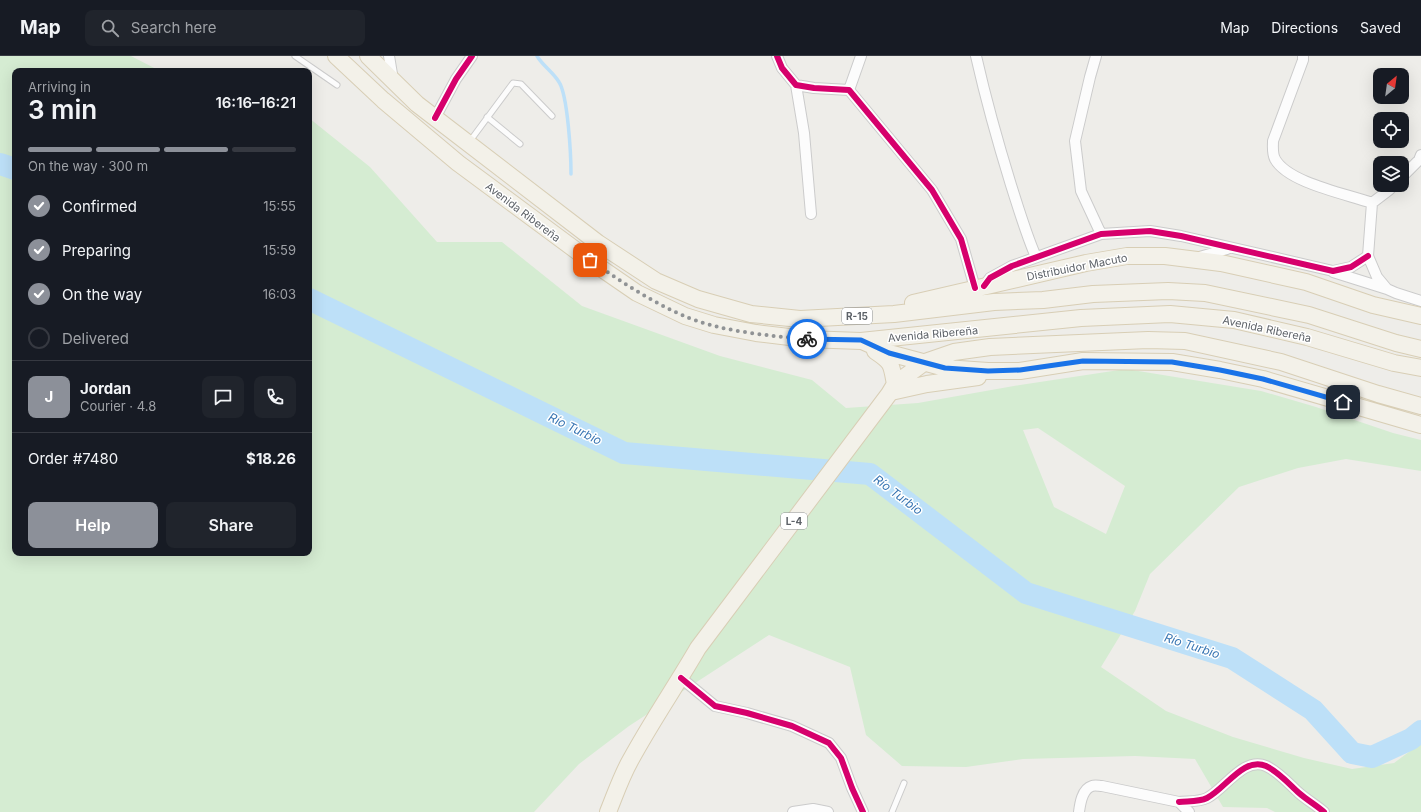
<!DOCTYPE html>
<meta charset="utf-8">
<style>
:root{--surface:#171b24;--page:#20242c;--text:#f1f3f6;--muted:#9ea1a6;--line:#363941;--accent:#8c9099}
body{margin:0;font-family:Inter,sans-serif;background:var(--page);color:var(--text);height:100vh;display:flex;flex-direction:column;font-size:15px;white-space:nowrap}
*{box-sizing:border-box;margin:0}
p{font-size:13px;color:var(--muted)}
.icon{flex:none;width:22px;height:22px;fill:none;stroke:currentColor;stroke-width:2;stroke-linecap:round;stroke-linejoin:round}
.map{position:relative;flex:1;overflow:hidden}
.sheet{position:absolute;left:12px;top:12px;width:300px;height:488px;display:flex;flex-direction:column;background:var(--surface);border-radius:8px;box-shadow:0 4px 16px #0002}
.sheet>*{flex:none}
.needle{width:26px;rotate:29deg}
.buttons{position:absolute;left:1373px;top:12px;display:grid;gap:8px}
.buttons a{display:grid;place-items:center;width:36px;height:36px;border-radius:8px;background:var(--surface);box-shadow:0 4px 16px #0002;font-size:20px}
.pin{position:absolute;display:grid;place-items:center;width:34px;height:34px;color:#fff;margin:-17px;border-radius:8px;box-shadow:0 2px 6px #0006}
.courier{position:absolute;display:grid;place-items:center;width:40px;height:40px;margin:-20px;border:3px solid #1a73e8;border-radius:50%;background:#fff;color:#222;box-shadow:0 1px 5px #0007}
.overview em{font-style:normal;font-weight:600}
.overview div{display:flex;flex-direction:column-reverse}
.overview{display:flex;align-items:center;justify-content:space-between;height:68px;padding:0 16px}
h1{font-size:26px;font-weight:600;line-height:30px}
.bar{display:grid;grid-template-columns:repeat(4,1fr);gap:6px 4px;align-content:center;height:48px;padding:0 16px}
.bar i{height:5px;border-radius:3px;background:var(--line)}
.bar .current{background:var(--accent)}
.bar p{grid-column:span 4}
.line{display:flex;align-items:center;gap:10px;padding:0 16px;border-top:1px solid var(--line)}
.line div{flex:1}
.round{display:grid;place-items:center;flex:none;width:42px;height:42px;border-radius:8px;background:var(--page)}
ol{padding:0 16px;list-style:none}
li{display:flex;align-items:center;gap:12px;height:44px}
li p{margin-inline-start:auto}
li .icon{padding:4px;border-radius:50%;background:var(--accent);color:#fff;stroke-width:4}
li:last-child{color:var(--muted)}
li i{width:22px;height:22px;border:2px solid var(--line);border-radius:50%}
.action{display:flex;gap:8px;margin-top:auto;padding:8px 16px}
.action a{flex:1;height:46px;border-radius:8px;background:var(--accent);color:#fff;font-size:16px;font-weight:600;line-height:46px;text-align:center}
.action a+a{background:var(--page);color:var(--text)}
header{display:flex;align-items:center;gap:24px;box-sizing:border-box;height:56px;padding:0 20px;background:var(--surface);border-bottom:1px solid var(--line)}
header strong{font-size:19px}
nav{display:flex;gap:22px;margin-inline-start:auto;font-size:14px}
.search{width:280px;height:36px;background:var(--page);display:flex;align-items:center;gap:10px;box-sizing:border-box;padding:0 14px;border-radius:8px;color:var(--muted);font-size:15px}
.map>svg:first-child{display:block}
.green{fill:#d5ecd2;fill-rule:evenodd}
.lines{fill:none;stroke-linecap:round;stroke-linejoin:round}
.stream{stroke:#bde0f8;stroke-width:3.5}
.river{stroke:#bde0f8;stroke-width:22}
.lane-casing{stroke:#cbcbcb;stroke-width:7}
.street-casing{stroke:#cbcbcb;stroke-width:12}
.primary-casing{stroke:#d8ceb5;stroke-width:18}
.lane{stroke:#fcfcfc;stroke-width:5}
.street{stroke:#fcfcfc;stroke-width:10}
.primary{stroke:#f3f1e9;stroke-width:16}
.cycleway-casing{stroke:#fff;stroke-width:8}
.cycleway{stroke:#d6006c;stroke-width:6}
.done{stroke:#909395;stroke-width:4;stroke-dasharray:0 7.2}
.route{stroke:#1a73e8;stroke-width:5}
.labels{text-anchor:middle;stroke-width:3;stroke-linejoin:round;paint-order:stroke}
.shield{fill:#fff;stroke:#8e9195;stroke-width:1}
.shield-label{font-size:10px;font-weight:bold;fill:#5d6268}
.street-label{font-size:11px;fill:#5d6268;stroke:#fff}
.water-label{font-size:12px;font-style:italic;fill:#3674b2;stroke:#fff}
</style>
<header>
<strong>Map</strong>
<div class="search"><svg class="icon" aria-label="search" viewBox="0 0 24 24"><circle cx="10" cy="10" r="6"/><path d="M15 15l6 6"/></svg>Search here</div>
<nav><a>Map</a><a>Directions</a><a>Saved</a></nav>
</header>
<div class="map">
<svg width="1421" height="756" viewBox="0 0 1421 756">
<rect width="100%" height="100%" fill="#eeede9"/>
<path class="green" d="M0 0H131L160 15H15V497H309V62L370 111 437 186H502L582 250 720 300 812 324 846 352 918 347 1020 329 1126 313 1261 335 1316 351 1393 377 1421 384V415L1346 403 1298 412 1239 431 1150 518 1135 555 1101 611 1166 655 1233 681 1304 702 1352 713 1394 707 1421 687V756H1275L1267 752 1223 751 1195 703 1135 700 1023 703 966 711 902 710 866 679 850 611 769 579 629 670 579 708 534 756H0ZM1038 372 1125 430 1106 478 1054 451 1023 374Z"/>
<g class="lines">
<path class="stream" d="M537 0C543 10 553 16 559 26 568 40 571 100 571 118"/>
<path class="river" d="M0 108 15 113
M309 243 624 397 870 418 1026 537 1232 602 1313 654 1352 697 1372 701 1411 683 1421 675"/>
<defs>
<path id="lane" d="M295 0 337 29
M487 61 520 88
M470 85 513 27 521 28 552 60
M892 756 904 727"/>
<path id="street" d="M389 0 393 24
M777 0 782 12 796 29 814 32 849 34 932 134 961 183 975 232
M976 0C986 44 998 87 1011 129 1019 154 1026 178 1036 201
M1096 0 1090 21 1075 85 1081 135 1101 178
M1303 0V4L1273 85C1273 91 1272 97 1275 103 1288 127 1347 138 1372 147L1368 200 1377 221 1387 233 1396 237 1421 245
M796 29 804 77 811 158
M849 34 861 0
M435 62 456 23 472 0
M1402 121 1419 104 1421 99
M1372 147 1389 134 1394 129
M1196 202 1227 193
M1333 216 1387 233
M984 230 990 222 1012 210 1101 178 1150 175 1181 180 1333 215 1351 211 1368 200
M681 622 715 650 747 657 792 670 829 687 841 702 852 732 863 756
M1179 746C1188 745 1199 746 1207 742 1225 733 1244 700 1266 710 1279 716 1289 728 1299 737 1307 744 1316 749 1324 756
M793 756 813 753 828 756
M1079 756C1080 748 1082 733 1092 730 1095 729 1099 730 1102 730L1179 746 1189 756"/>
<path id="primary" d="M336 0 383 44 458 107 589 204 637 237 685 260 714 269 756 277 806 283 861 285 1081 262 1170 258 1234 264 1307 281 1394 307 1421 312
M368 0 417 48 598 187 656 225 698 243 751 258 800 263 894 258 994 246 1043 244 1093 238 1168 235 1205 237 1309 259 1396 287 1421 293
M913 247 1086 207 1127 200H1165L1221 207 1306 226 1373 249 1421 260
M862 285 889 297 945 312 988 315H1020L1083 305 1172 306 1220 314 1263 323 1421 369
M875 295C893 307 891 308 895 328
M891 336 927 328 978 321
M608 756C615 739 621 721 630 705 651 666 676 630 698 592L889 338 895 328 925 306 954 296 990 291 1148 284 1185 285 1281 306 1378 338 1421 350"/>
</defs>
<use href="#lane" class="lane-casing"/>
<use href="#street" class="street-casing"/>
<use href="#primary" class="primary-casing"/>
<use href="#lane" class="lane"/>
<use href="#street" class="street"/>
<use href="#primary" class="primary"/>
<defs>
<path id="cycleway" d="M777 0 782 12 796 29 814 32 849 34 932 134 961 183 975 232
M435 62 456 23 472 0
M984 230 990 222 1012 210 1101 178 1150 175 1181 180 1333 215 1351 211 1368 200
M681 622 715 650 747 657 792 670 829 687 841 702 852 732 863 756
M1179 746C1188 745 1199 746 1207 742 1225 733 1244 700 1266 710 1279 716 1289 728 1299 737 1307 744 1316 749 1324 756"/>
</defs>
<use href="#cycleway" class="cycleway-casing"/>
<use href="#cycleway" class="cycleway"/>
</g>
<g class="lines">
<path class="done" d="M590 204C620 225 650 245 684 260 718 275 770 280 807 283"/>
<path class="route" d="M807 283 861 284 889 297 945 312 988 315 1020 314 1083 305 1172 306 1220 314 1263 323 1343 346"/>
</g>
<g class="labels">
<g class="shield">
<rect x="842" y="252" width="30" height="16" rx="3"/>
<rect x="781" y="457" width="26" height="16" rx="3"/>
</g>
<g class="shield-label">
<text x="857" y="264">R-15</text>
<text x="794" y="469">L-4</text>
</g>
<g class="street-label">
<text transform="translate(523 156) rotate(37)" y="4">Avenida Ribereña</text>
<text transform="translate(1077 211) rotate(-11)" y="4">Distribuidor Macuto</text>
<text transform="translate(1267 273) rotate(12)" y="4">Avenida Ribereña</text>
<text transform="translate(933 278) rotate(-5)" y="4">Avenida Ribereña</text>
</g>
<g class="water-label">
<text transform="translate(575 373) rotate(26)" y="4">Río Turbio</text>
<text transform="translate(898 439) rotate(37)" y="4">Río Turbio</text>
<text transform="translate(1192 590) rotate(18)" y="4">Río Turbio</text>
</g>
</g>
</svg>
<div class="buttons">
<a><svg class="needle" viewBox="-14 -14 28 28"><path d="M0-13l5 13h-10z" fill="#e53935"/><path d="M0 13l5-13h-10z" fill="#9ea1a6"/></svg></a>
<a><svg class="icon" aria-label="locate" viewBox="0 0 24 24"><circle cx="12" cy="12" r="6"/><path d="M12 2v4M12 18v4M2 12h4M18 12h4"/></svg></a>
<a><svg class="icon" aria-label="layers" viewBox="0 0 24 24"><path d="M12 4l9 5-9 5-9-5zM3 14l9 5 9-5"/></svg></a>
</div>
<div class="pin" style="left:590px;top:204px;background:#ea580c"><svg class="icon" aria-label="bag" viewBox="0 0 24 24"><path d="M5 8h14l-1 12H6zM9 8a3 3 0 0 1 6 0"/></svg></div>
<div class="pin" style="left:1343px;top:346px;background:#1f2937"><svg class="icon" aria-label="home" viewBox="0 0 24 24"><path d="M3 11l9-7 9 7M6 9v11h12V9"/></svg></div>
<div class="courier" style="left:807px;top:283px"><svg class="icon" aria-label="bike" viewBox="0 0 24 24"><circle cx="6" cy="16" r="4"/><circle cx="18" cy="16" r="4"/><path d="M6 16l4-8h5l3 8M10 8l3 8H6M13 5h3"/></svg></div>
<section class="sheet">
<div class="overview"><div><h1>3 min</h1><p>Arriving in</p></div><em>16:16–16:21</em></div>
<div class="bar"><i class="current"></i><i class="current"></i><i class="current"></i><i></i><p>On the way · 300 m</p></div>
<ol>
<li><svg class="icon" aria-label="check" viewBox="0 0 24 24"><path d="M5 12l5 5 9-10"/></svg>Confirmed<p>15:55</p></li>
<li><svg class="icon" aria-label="check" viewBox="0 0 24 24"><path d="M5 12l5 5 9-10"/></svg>Preparing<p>15:59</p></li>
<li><svg class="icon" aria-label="check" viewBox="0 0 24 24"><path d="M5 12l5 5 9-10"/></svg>On the way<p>16:03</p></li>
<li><i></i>Delivered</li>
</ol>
<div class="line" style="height:72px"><b class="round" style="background:var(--accent);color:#fff">J</b><div><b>Jordan</b><p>Courier · 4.8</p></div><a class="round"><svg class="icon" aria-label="chat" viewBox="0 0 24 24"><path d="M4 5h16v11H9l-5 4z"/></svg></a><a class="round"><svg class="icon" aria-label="phone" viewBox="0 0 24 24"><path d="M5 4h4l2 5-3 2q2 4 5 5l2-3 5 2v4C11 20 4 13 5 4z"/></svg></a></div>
<div class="line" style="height:52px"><div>Order #7480</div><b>$18.26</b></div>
<div class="action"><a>Help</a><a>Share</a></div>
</section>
</div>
